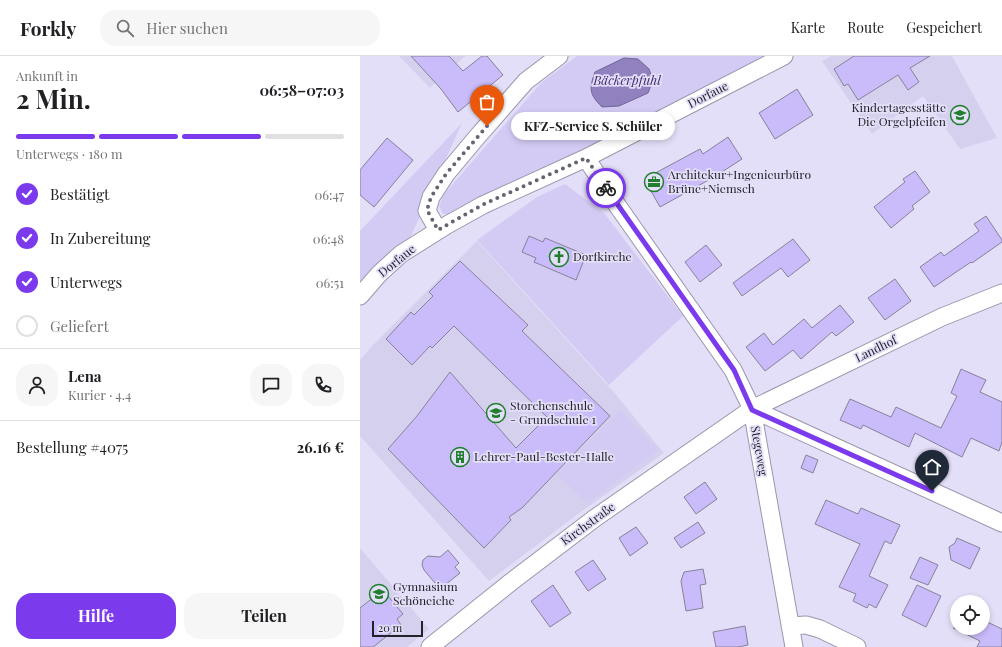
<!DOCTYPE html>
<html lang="de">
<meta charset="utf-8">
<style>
:root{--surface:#fff;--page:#f6f6f6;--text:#202124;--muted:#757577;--line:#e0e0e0;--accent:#7c3aed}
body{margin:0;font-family:"Playfair Display",serif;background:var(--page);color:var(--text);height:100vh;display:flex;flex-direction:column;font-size:15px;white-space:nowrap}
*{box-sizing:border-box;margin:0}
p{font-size:13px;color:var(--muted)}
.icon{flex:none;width:22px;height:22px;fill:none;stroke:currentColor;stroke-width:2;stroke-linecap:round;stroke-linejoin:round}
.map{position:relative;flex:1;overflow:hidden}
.side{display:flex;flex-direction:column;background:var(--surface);width:360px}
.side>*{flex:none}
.tools{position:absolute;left:590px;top:539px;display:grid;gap:8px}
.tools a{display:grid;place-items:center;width:40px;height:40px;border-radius:50%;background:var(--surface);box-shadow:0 2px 6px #0003;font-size:20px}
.scale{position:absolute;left:12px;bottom:10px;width:51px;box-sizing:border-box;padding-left:4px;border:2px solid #23212a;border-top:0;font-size:11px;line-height:14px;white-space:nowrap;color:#23212a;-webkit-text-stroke:3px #e4dff8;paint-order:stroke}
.pin{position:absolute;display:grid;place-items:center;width:34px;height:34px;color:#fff;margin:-41px -17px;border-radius:50% 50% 50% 0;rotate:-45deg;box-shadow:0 0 4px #0007}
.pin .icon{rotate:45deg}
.courier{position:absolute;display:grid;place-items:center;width:40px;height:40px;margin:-20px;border:3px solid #7c3aed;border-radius:50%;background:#fff;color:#222;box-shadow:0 1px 5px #0007}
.bubble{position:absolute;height:28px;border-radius:14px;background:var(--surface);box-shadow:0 2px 6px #0003;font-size:13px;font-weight:700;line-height:28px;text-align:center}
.headline em{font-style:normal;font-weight:700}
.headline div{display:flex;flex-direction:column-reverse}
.headline{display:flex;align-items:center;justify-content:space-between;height:68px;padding:0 16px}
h1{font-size:26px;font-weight:700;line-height:30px}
.bar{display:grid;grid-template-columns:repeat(4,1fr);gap:6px 4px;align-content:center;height:48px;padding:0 16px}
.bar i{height:5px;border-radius:3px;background:var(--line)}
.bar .selected{background:var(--accent)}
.bar p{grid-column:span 4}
.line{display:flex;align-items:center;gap:10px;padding:0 16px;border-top:1px solid var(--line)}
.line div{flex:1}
.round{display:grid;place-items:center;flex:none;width:42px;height:42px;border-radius:16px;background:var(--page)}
ol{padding:0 16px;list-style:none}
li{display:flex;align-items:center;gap:12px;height:44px}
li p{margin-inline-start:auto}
li .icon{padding:4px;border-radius:50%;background:var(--accent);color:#fff;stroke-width:4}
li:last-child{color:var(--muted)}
li i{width:22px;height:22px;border:2px solid var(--line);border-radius:50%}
.primary-button{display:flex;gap:8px;margin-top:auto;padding:8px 16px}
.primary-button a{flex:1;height:46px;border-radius:16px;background:var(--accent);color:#fff;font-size:16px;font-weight:700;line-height:46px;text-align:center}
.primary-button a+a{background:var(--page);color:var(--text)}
header{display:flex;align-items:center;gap:24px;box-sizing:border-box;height:56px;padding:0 20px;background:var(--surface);border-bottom:1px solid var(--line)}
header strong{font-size:19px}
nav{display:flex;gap:22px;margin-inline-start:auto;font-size:14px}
.search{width:280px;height:36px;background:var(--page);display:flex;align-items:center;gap:10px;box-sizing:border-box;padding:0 14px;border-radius:16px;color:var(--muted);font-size:15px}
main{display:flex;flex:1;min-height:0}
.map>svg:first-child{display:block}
.built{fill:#d6d0ef}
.green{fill:#d4cbf4}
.water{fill:#9182bf;stroke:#706592}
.building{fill:#cabbfb;stroke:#878298}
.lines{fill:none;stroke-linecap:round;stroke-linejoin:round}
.minor-casing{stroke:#9b96ac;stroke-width:19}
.minor{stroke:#fff;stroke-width:17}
.done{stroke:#676472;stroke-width:4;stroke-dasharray:0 7.2}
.route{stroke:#7c3aed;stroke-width:5}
.labels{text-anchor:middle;stroke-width:3.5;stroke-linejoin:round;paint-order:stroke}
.street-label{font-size:12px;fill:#23212a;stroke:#e4dff8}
.poi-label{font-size:12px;fill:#23212a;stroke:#e4dff8;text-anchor:start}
.water-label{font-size:13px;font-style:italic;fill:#442b75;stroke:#e4dff8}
</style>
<header>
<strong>Forkly</strong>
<div class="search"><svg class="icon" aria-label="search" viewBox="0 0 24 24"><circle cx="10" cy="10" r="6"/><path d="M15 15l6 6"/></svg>Hier suchen</div>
<nav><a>Karte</a><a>Route</a><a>Gespeichert</a></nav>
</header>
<main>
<section class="side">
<div class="headline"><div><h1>2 Min.</h1><p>Ankunft in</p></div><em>06:58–07:03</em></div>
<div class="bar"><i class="selected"></i><i class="selected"></i><i class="selected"></i><i></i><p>Unterwegs · 180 m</p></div>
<ol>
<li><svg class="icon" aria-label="check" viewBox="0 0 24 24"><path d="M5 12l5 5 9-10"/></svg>Bestätigt<p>06:47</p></li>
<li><svg class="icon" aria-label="check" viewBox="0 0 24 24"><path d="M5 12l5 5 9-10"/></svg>In Zubereitung<p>06:48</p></li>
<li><svg class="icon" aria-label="check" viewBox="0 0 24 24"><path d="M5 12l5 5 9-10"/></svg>Unterwegs<p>06:51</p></li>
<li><i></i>Geliefert</li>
</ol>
<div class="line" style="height:72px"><a class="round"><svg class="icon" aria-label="person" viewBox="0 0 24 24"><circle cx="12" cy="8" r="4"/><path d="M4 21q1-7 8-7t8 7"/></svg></a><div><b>Lena</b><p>Kurier · 4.4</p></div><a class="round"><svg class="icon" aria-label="chat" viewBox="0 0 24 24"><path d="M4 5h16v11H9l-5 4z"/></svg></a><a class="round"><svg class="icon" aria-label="phone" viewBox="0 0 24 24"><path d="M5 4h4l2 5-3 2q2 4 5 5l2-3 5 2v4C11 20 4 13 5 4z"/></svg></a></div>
<div class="line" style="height:52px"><div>Bestellung #4075</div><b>26.16 €</b></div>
<div class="primary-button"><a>Hilfe</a><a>Teilen</a></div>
</section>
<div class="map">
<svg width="642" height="591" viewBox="0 0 642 591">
<rect width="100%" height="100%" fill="#e4dff8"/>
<path class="built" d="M39 0H105L70 32Z
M471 0H592L637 82 600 93 563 40 512 78 462 5Z
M117 185 252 334 304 397 222 455 129 525 0 380V304L13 289Z
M0 492 69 573 47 591H0Z"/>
<path class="green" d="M217 0H407L94 158H83L79 150 84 138 181 27Z
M102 67 50 182 27 199 0 231V175Z
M205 128 244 157 323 260 249 329 117 184 177 141Z
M260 354 299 394 227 447 197 418Z"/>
<path class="water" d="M264 2 278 3 289 13 293 24 288 37 259 50 242 51C229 38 229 33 235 16Z"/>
<path class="building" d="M51 0H89L103 15 122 0H127L143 19 98 56 81 33Z
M494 0H570L550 12 559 26 548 34 538 19 498 44 488 28 484 30 474 13Z
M437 33 453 59 415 83 399 57Z
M368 81 382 103 354 121 300 151 287 128 288 121 340 93 343 98Z
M27 82 53 104 14 151 0 139V114Z
M555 115 570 136 552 150 554 153 531 172 514 151 545 126 543 123Z
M626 160 642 184V186L612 207 611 206 574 231 560 211 581 196 584 200 619 175 614 168Z
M169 180 183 186 185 182 226 199 216 224 174 206 176 202 162 196Z
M433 183 450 204 428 221 421 212 382 240 373 227Z
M346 189 362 209 340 226 325 206Z
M100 205 168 269 162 275 250 360 162 452 149 461 151 464 124 492 28 393 57 360 90 316 156 392 187 361 94 270 72 292 70 290 52 309 26 283 51 256 54 259 73 240 69 236Z
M535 223 551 245 525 264 508 242Z
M480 249 494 266 476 280 472 276 441 303 433 294 405 315 386 291 404 277 413 289 444 263 452 272Z
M601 313 626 324 620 336 642 346V386L639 395 611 382 602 401 555 377 549 391 503 369 501 373 480 364 490 343 531 361 536 351 581 372 597 340 591 337Z
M446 399 458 404 453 417 441 412Z
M345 426 357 443 336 458 324 441Z
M466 444 498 458 501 452 540 469 531 488 525 485 509 520 528 529 516 552 509 548 507 552 493 545 496 538 479 531 500 488 455 468Z
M338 466 345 477 321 492 314 482Z
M276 471 288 487 270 500 259 482Z
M597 482 620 492 610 513 591 504 589 491 595 487Z
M88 494 99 507 95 511 100 517 80 533 64 514 62 509 63 504 68 500 80 501Z
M560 501 578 509 568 529 550 522Z
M233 504 246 523 228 535 215 516Z
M343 513 346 528 340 529 343 552 326 555 321 525 324 516Z
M193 529 211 557 190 571 171 545Z
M557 529 581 540 566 571 542 559Z
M23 534 43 558 37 563 41 569 13 591H0V552Z
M623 564 642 573V591H617L620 585 593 572H623Z
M385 570 388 589 378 591H356L353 576Z"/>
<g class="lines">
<defs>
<path id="minor" d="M226 102 257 149 373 314 392 353 434 591
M78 174 67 155 71 141 86 118 117 81 166 25 199 0
M0 240 19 218 41 198 87 169 123 149 226 102 424 0
M392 353 642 467
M430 570 446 569 460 573 497 591
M70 591 151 526 235 462 392 353 582 261 642 237"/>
</defs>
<use href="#minor" class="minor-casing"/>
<use href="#minor" class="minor"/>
</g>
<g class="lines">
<path class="done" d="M127 70 86 118 71 141 67 154 78 174 122 149 226 102 246 132"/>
<path class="route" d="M246 132 374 314 392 354 572 435"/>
</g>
<defs>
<symbol id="school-ring" viewBox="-11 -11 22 22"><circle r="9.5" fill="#e4dff8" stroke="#217e2e" stroke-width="1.5"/><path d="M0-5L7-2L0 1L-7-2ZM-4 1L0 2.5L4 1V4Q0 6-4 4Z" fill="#217e2e"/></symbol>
<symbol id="office-ring" viewBox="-11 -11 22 22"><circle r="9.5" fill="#e4dff8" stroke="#217e2e" stroke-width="1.5"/><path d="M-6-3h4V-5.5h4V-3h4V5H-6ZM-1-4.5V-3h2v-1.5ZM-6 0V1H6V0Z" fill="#217e2e"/></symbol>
<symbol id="church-ring" viewBox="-11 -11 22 22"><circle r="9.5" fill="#e4dff8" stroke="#217e2e" stroke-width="1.5"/><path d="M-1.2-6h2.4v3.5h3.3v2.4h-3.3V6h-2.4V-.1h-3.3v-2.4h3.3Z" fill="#217e2e"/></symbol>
<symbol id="building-ring" viewBox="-11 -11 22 22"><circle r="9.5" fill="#e4dff8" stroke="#217e2e" stroke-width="1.5"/><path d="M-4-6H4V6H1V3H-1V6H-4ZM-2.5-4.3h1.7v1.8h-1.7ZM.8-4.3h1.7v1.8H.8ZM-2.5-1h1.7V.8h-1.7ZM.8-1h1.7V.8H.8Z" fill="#217e2e"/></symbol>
</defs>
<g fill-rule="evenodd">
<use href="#school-ring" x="589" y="48" width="22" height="22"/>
<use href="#office-ring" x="283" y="115" width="22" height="22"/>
<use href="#church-ring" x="188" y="190" width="22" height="22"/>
<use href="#school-ring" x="125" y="346" width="22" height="22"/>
<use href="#building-ring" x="89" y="390" width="22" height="22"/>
<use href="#school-ring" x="8" y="527" width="22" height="22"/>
</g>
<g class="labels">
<g class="street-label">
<text transform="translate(348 39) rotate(-27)" y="4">Dorfaue</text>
<text transform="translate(37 205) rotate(-39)" y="4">Dorfaue</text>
<text transform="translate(516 293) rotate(-26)" y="4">Landhof</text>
<text transform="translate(399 395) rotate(80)" y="4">Stegeweg</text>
<text transform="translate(228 468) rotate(-36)" y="4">Kirchstraße</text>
</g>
<g class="poi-label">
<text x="586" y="56" text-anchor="end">Kindertagesstätte<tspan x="586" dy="14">Die Orgelpfeifen</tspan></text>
<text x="308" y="123">Architekur+Ingenieurbüro<tspan x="308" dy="14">Brüne+Niemsch</tspan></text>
<text x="213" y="205">Dorfkirche</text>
<text x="150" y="354">Storchenschule<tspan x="150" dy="14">- Grundschule 1</tspan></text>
<text x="114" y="405">Lehrer-Paul-Bester-Halle</text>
<text x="33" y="535">Gymnasium<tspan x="33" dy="14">Schöneiche</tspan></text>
</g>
<g class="water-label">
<text x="267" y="29">Bäckerpfuhl</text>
</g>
</g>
</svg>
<div class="tools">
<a><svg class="icon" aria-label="locate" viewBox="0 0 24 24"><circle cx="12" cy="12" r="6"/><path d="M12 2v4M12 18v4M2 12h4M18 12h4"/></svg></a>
</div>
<div class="scale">20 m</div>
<div class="pin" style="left:127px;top:70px;background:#ea580c"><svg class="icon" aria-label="bag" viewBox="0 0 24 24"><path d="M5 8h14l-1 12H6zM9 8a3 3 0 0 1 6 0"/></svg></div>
<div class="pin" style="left:572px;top:435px;background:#1f2937"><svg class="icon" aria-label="home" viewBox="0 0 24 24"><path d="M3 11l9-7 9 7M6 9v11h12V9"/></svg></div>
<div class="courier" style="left:246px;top:132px"><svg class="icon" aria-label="bike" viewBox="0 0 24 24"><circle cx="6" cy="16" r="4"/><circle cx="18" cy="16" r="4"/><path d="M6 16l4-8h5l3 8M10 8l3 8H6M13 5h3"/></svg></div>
<div class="bubble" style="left:151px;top:56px;width:164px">KFZ-Service S. Schüler</div>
</div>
</main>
